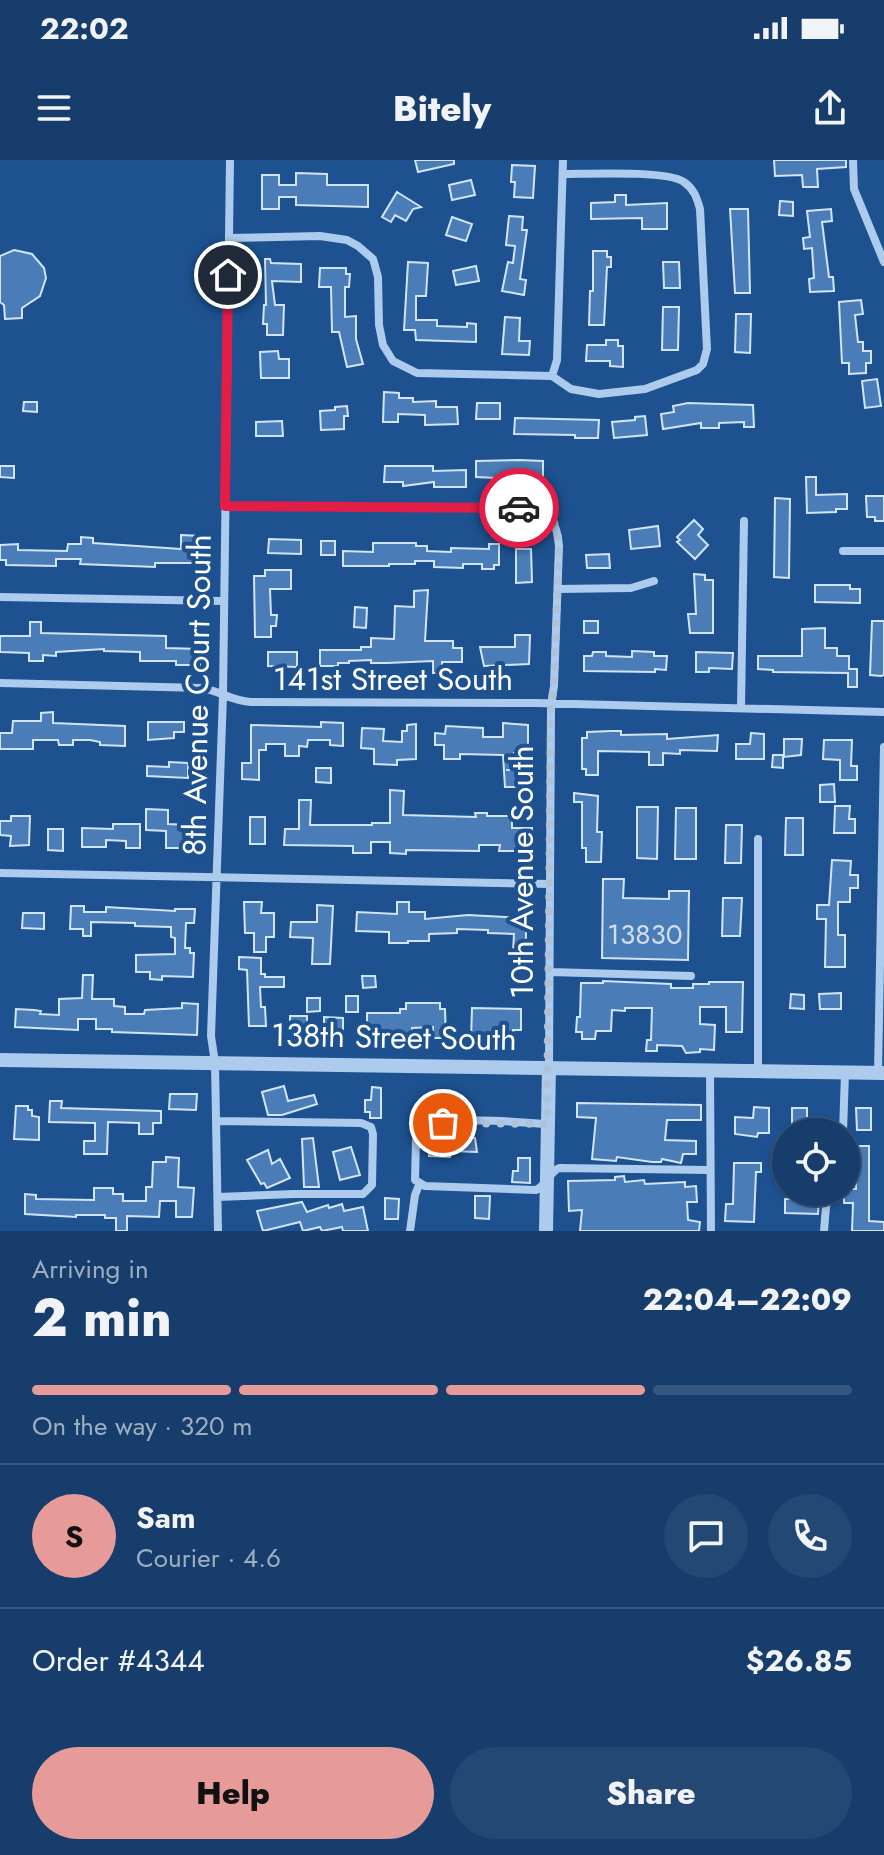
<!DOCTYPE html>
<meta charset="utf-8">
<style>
:root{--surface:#163d6b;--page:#234873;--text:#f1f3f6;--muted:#9eaec1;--line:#35567e;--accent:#e69b98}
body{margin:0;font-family:Jost,sans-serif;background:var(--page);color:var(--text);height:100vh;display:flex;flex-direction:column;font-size:30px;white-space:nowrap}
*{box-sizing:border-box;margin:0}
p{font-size:26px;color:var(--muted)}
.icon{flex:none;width:44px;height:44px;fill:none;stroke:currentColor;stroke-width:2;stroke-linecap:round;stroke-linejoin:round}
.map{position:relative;height:1071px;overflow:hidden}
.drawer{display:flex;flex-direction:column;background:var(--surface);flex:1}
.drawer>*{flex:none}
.fabs{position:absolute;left:772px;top:958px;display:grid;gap:16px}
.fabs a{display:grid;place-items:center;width:88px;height:88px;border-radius:50%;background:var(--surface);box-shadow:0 2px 6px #0004,0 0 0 2px var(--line);font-size:40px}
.pin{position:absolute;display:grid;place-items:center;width:68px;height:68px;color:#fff;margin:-34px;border:4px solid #fff;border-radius:50%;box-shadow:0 2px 8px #0007}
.courier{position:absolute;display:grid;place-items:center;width:80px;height:80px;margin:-40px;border:6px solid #e11d48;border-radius:50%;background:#fff;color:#222;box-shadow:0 2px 10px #0007}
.headline em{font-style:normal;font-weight:800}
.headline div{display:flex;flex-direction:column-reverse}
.headline{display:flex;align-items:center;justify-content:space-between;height:136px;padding:0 32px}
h1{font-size:52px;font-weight:800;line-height:60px}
.bar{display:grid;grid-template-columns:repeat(4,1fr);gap:12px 8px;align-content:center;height:96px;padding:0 32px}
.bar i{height:10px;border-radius:6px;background:var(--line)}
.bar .current{background:var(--accent)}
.bar p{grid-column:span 4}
.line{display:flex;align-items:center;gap:20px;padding:0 32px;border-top:2px solid var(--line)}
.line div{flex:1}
.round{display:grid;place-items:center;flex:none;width:84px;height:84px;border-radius:42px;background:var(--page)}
.cta{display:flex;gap:16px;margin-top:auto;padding:16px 32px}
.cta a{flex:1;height:92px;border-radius:48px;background:var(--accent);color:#111;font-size:32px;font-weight:800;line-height:92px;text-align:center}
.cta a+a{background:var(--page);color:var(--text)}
.status{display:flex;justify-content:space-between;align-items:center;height:56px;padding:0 40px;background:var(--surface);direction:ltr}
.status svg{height:22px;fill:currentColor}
header{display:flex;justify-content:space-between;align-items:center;height:104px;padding:0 32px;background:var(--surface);font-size:36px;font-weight:800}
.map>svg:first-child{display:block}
.building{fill:#4a7db8;stroke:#d2e4fa;stroke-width:2}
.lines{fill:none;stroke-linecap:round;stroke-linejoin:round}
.minor{stroke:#accbed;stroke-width:8}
.tertiary{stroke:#accbed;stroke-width:14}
.done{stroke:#b0c2d8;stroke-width:8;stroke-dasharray:0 14.4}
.route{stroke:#e11d48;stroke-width:10}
.labels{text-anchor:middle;stroke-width:8;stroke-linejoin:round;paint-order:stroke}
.number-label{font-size:28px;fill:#d2deed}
.street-label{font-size:32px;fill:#fff;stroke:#1d518f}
</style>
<div class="status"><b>22:02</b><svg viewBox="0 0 49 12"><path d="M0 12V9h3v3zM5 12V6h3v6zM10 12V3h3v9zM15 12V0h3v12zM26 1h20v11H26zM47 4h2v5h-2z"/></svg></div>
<header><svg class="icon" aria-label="menu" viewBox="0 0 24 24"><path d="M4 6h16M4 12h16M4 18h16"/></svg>Bitely<svg class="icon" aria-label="share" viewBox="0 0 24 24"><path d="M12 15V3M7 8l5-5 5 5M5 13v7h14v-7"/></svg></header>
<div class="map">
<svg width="884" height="1071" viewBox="0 0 884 1071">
<rect width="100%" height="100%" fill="#1d518f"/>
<path class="building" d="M415 0H454V4L418 12Z
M774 0H846V7L817 9 818 27H803L802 15 775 16Z
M512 5 535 6 533 38 514 37 515 22H511Z
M296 13 327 14V25H368V47L296 45V37H279V49H262V15H279V25H296Z
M471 20 475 35 452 40 449 25Z
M397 32 421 47 413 49 406 61 395 55 391 62 382 57Z
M615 35H626V45L667 43V69H642V58L591 59V43L615 42Z
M780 41 793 42V56L779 55Z
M730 49H748L750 133H735Z
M831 49 832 61 822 62 829 117H833L834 131 810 132 809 119 814 118 812 88 804 89 803 78 810 77 807 51Z
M509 56 523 57 522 70H527L520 119 526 120 524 135 502 131 508 102 513 103 515 86 506 85Z
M452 57 472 64 466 81 446 75Z
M14 90 32 94 44 108 46 118 40 136 22 148V158L5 159 4 145 0 142V96Z
M593 91H607V97H611V107H607L604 165H589L590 131H593Z
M265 99H270L271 103 301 104V122L272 121 275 145H284L283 175H267V164H263L264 145H266Z
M408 102 428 103 426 136H416V160H437V166L467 167V163L476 164V182L416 180 415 170H404Z
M663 102H679L680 128H664Z
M476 106 479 121 456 125 453 111Z
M320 108H346V114H350L349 127H345V157L356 156V179L363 204 347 207 339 172H332L331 127H319Z
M861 140 863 154 855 155 858 182H863V191H871V203H866V213L849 214V203H842L839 142Z
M663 147H679L678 190H662Z
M736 154H751L750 193 735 192Z
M505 157 520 158 519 181H530L529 195 502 194Z
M606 180H618V186H623V207L610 206V201H586L587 185H606Z
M278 191 279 199H289V218H261L260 192Z
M877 219 881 246 865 248 862 221Z
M384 232 399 233V238H413V242L436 241V247H457L458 264 425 265V255L398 254V262H383Z
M24 242H37V252L23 251Z
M477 243H500V259H476Z
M688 243 753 245 754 267H744V262L719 263V268H701V263L663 269 661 254 674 252 673 246Z
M347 246 348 256H344V269L321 270 320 251 335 250V247Z
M645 256 647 275 614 278 612 262 635 260V257Z
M515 258 599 260 598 278H575V275L514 274Z
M282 261 283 276H256V262Z
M519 300 543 301V326H521V322H496V318L476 317V301Z
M0 306H14V318L0 317Z
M385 306H433V311L466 310V327H434V322L403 326V322H384Z
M806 317H816V335L847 334V349H836V352L807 353Z
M866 336H884V361H875V357H867Z
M775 338 790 339 789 418 774 417Z
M694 360 703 369 698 375 708 385 695 399 677 382 680 380 677 377Z
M658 366 660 386 631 389 629 370Z
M181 375 202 376 201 403H155V407L80 404 81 399H56V406L6 405V400H0V385L18 384V390L67 391 68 384H81V377L93 378V383L181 389Z
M269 379 301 380V394L268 393Z
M321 381H335V395H321Z
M373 383H416V386H427V391L451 392V388L489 389V384H499V405H494V409H482V404H463V408L434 407V401H415V404H389V406H343V391L373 392Z
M516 389H531L532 422 516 423Z
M609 394 610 408H587L586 395Z
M265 410H291V429H270L271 455H277L276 466H271V477H255L254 416H265Z
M694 414 705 415V420H713V473H690L688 454H696Z
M815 425H850V429H860V443L815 442Z
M428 430 425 481H453V488H462V502H442V513H433V501L387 503H371V500L349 501V503H338V506H320V490H361V487H371V478L394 479 395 446 414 447V431Z
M355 447 367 448 366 468 354 467Z
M584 461H598V473H584Z
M872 461H884V515L881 516 870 515Z
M30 462H41V473L166 476V488L200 489V505H176V501H140V492L104 491V489L56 492V496L43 495V501H29V493L0 492V476H30Z
M825 468V488H837V496H849V509H857V527H848V513L773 512V510L758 509V496H802V469Z
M515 475H530L529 504 484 506 480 487H515Z
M632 491 654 492V496H667L666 510 655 509V512L584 511V496H592L593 492H606V496L632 497Z
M268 492H297V507L268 506Z
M696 492 733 493 732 509 709 508V512H696Z
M53 552V563L125 566V586L100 585V582L90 580H73V585H59L58 580H33V589H0V573H12L13 561H41V553Z
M148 562H184V572H174V578L148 580Z
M321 562 343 563V586L330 585V580H308L307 587 299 586V596H285V584H266V590H259V620L242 619V603H251V565L321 567Z
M503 563 528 565V587L524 586V593H514L513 610H506H527V627H505L503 595 460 594V599H444V585H435V573L445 574 446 566 483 568V577H503Z
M416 564V599L397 600V605L374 604V589L361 588 362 568 384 569 383 581 402 582V571H407V565Z
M611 571H621V575L667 574V579L718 575 717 591 680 590V594L663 593V605H649V592L598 591V615H586V609H582V578H587V572Z
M751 573 764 574V599H736V584H750Z
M784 579H802L801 595 784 597Z
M824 580H852L851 606H857V620H840V600L823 599Z
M773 595H783V608L772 607Z
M169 602 188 603V618L147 616V606L169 607Z
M316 608H331V623L316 622Z
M834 624 835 642H820V625Z
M390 630 404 631 403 655 476 657 475 653H487V656H512V668H532V691H499L500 685H479V691L406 690V694L390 693V682H371V693H353V686L284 685 285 669H299V640H311L310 665H372V663H390Z
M574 633 598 636 597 672H602L601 702H586V688H582V642H574Z
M835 646H850L849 659H855V673H834Z
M637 647H658L657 699 637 698Z
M676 648H696V699H675Z
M146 649 168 650V664L189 665V676H197V688H166V671L146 670Z
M11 656H30L29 685 10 686 11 676 0 675V661H11Z
M250 657H265V684H250Z
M786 658H803V695H785Z
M113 664H140V688H126V681L106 680V687H82V668L113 669Z
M726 665H742L741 703H725Z
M48 669H63V691L48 690Z
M832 700 851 701 850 715H858V728H850V742H838V775H845V807H825L826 759H817V745H829Z
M603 719H624L623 738 669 739V731H689L688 800 602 798Z
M723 738H742L740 776H722Z
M244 742H262L261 753H274V777H266V792H254V773H245Z
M397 742H409V752H425V759L468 755 526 758V792H513L514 774 488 773V770L457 769V773L429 774V781H408V783H389V772L356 771 357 752 397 754Z
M317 745 333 746 330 804H312L313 778 290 777 291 762H317Z
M71 746H84V752H106V747L175 751V749H195L194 763H186L185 788H190V793H194L193 817 162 816V820L150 819V812H136V795L175 794V778L171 777V767L135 766V763L91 762V776H83V769H70Z
M23 753H44V769L22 768Z
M239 797 261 798V814H265V817H284V827H260L261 847H265L266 866H249L247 810 239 809Z
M83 815H93L92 839H114V846L125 847V854H144L145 850 182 848V843L198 844 197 875 112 872V869H96V859H78V870L15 867 16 849 34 850 41 851 40 854 59 855V839L82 838Z
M362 816H375L376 827 363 828Z
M603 821 671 824V828H693V824H709V822H743L742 872H726V847H700V864L715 865 714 890 700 889V892L686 893 682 886 657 885V891H646L647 880H651L652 848H625V851L612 850 611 871H596L595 879H582V872H576L577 857H580L581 823H603Z
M841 833V849H820L819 834Z
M791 834 804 835V849L790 848Z
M346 836H358V852H346Z
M307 838H320V851L307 852Z
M406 843H440V849H445L446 878H433V867L412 868V878L367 872V853H400V849H406Z
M472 848 521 849V870H513V877L471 879Z
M290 856H307V872H290Z
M324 857 343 858V872H324Z
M284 926 288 941 314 935 317 944 282 955H268L262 932Z
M372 927 381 928V958H370V952H365V940H371Z
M170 934H197L196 950 169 949Z
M50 941H62L61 948 161 951V963H153V974H139V963L108 962 107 994H84V981H95V963L49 962Z
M577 943 701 945V960H667L665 980 696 981V994H683L681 1003 662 999 661 1002H652L617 997 616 1001 592 999 596 958 577 957Z
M16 946H28V950H32V956L39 957V980L14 979Z
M754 947 769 948V973H758L757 977 735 974V957L753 958Z
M792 948H807V972H792Z
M856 948H871V970H857Z
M313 978 319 1027H304L302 979Z
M455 978H475L477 992 450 991V997L429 996 430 982 455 983Z
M855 986H869V1061L884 1062V1071H852L853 1043H844V1032L846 1029H856Z
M351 987 360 1015 340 1020 333 992Z
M268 990 272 1004 280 999 290 1018 267 1028 264 1023 261 1024 247 1000Z
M166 997 179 998 178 1027 194 1028 192 1057H176V1041H160L159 1057 127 1056V1071H116V1058H105V1055H76V1057L25 1054V1034L36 1035V1039L94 1040V1028H113V1034H123V1041H146V1027H152L153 1002H166Z
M518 998H530V1023L512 1022 513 1011H518Z
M734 1003H761V1012H756L754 1062 725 1061 726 1044H733Z
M624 1016 625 1022 644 1020 645 1024 685 1022V1027L696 1026 697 1042H687L688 1060 700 1062 699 1071H580L582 1050 569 1051 568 1021 615 1020V1017Z
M475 1036H490L489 1059 475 1058Z
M385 1038 399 1039 398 1059H385Z
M785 1039H819L818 1054 785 1053Z
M302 1042 307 1052 328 1045 329 1048 342 1044 344 1051 363 1047 368 1071H343L342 1067 322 1071 320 1067 303 1071 300 1062 263 1071 257 1051Z"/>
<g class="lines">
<path class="minor" d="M853 0 854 29 884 102
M229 78 320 76 347 80 358 86 373 99 375 106 378 117 379 165 383 185 393 201 417 213 552 216 571 229 599 234 645 229 697 210 703 204 707 189 700 49C697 38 694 29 684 22 667 10 587 14 563 14
M552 216 557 200 563 0
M225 346 528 348C551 352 557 363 559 386L554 526 551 545 549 907
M843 391H884
M558 429 631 428 654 421
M0 437 223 441
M0 523 202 528C220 531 232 541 251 542L536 543 884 552
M741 547 744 361
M0 713 550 724
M550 812 691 816
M710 911 711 1071
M758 911V679
M878 913 884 587
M217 961 361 963 371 967 373 974 372 1025 363 1034H294L218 1037
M547 964C511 963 441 950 416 980L415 1020 425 1026 536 1030C546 1026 549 1013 559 1008L709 1010
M843 972 845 913
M218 1071 215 903 211 876 223 535 230 0
M410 1071 415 1035 419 1025
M824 1071 826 1047 830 1032"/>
<path class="tertiary" d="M0 900 884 913
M546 1071 549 907"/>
</g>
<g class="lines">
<path class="done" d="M443 963 547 964 551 545 554 526 559 386C557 356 548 349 519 348"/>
<path class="route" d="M228 115 225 346 519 348"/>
</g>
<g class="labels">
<g class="number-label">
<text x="645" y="784">13830</text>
</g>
<g class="street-label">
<text x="393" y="530">141st Street South</text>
<text transform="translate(197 535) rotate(-89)" y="11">8th Avenue Court South</text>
<text transform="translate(522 712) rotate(-90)" y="11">10th Avenue South</text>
<text transform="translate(394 877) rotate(1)" y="11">138th Street South</text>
</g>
</g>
</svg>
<div class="fabs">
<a><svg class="icon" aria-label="locate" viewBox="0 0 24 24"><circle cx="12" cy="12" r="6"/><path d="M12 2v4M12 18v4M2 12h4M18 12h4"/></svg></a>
</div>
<div class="pin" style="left:443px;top:963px;background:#ea580c"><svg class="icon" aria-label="bag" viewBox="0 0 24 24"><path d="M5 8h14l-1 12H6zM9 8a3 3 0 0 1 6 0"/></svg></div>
<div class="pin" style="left:228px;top:115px;background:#1f2937"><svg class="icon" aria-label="home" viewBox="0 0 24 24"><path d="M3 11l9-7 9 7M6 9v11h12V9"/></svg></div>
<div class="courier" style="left:519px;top:348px"><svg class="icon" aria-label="car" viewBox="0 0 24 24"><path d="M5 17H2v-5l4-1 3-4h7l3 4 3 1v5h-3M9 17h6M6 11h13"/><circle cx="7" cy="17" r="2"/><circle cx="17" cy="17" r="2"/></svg></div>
</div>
<section class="drawer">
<div class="headline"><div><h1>2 min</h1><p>Arriving in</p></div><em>22:04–22:09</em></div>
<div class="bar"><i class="current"></i><i class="current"></i><i class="current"></i><i></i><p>On the way · 320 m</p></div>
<div class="line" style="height:144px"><b class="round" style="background:var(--accent);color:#111">S</b><div><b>Sam</b><p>Courier · 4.6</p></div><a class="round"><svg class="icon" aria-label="chat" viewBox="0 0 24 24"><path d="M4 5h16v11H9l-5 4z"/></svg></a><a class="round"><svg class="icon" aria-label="phone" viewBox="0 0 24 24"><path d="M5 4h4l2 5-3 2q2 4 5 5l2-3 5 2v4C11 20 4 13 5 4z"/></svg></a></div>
<div class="line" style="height:104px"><div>Order #4344</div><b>$26.85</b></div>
<div class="cta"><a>Help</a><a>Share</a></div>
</section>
